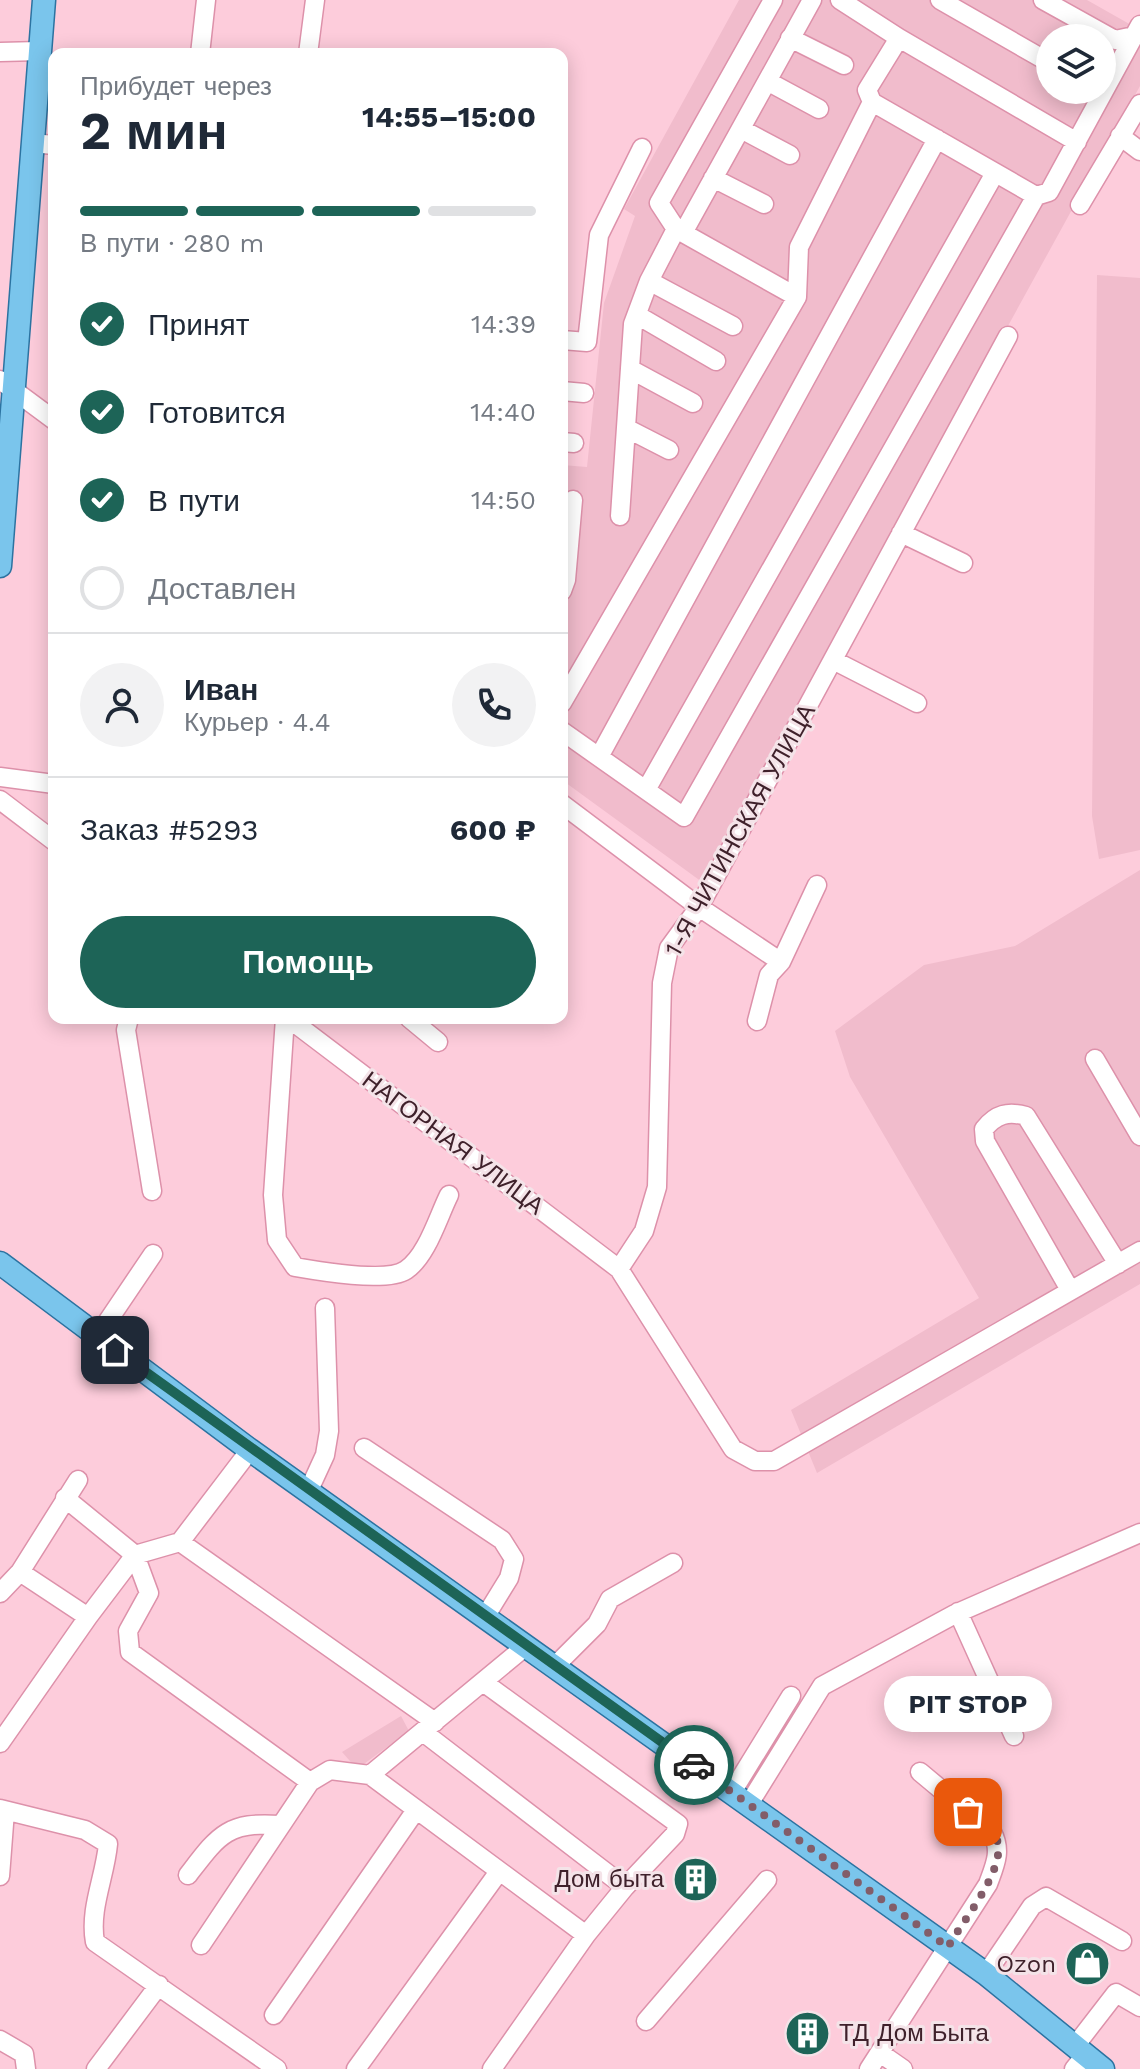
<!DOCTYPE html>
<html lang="ru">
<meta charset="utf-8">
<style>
:root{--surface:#fff;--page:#f2f2f3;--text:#1f2937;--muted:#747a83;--line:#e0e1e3;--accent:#1d6457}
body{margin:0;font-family:"Work Sans",sans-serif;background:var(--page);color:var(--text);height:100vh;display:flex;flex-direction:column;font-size:30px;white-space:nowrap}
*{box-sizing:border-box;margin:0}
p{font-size:26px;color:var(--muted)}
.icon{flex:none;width:44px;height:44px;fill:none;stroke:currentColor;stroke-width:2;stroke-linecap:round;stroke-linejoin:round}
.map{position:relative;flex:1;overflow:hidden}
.drawer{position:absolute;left:48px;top:48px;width:520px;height:976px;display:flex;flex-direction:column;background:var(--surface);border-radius:16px;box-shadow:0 4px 20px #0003}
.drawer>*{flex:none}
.buttons{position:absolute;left:1036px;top:24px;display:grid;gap:16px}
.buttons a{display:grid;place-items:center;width:80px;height:80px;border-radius:50%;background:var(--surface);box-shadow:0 4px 20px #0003;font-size:40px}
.pin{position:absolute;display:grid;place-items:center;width:68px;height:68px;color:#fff;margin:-34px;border-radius:16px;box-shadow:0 4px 12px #0006}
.courier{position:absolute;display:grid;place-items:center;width:80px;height:80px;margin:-40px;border:6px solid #1d6457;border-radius:50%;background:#fff;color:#222;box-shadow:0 2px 10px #0007}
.bubble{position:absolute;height:56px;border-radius:28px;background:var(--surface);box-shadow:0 4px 20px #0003;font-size:26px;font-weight:700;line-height:56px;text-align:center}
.overview em{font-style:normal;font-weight:700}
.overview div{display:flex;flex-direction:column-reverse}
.overview{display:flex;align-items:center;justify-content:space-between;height:136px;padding:0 32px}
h1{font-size:52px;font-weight:700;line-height:60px}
.bar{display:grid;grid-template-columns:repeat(4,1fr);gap:12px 8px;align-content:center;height:96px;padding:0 32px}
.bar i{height:10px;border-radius:6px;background:var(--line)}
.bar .current{background:var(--accent)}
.bar p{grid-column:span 4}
.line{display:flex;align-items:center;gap:20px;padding:0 32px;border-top:2px solid var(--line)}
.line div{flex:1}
.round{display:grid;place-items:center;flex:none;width:84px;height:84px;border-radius:42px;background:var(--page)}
ol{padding:0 32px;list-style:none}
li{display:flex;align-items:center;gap:24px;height:88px}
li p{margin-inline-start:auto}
li .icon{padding:8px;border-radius:50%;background:var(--accent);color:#fff;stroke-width:4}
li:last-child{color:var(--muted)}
li i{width:44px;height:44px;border:4px solid var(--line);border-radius:50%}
.button{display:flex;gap:16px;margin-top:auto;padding:16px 32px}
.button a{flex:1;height:92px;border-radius:48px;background:var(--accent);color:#fff;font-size:32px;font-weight:700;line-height:92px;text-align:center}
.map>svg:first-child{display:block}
.built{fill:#f1bccc;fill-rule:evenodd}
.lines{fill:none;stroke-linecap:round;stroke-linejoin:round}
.minor-casing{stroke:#dd91aa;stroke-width:21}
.major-casing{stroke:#2c73a1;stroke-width:25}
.minor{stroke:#fff;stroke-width:18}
.major{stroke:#7ac5ec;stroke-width:22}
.done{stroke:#825d69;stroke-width:8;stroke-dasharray:0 14.4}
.route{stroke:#1d6457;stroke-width:10}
.labels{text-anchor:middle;stroke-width:6;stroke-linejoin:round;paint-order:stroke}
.street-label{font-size:24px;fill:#3f212b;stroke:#f4e3e8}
.poi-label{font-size:24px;fill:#3f212b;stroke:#f4e3e8;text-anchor:end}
</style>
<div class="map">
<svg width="1140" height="2069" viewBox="0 0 1140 2069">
<rect width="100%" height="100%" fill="#fdccdb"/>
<path class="built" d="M739 0H1087L1140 30V86L702 882 562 780V465L587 467 604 303 635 216 624 209ZM1050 38H1102V90H1050Z
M1097 275 1140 278V850L1099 859 1092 816Z
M1140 870V1284L817 1473 791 1410 979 1298 850 1077 835 1031 924 965 1015 946Z
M401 1716 409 1731 357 1769 342 1752Z"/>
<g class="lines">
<defs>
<path id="minor" d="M840 0 899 38 867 90 872 102
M940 0 1050 63
M1043 0 1115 40 1134 36
M790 38 844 65
M899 38 1077 142
M0 52 39 51
M200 54 206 0
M308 54 315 0
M767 81 819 109
M741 129 790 155
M1120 136 1140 151
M32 143 54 145
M713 178 764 204
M1036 196 1049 192 1140 25
M1080 205 1140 104
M676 229 659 203 773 0
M683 233 812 0
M649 281 733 326
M637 315 716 361
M1008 336 699 907 669 948 662 983 657 1187 644 1231 619 1269 733 1449 755 1461H774L1140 1251
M562 340 587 342 599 235 642 148
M630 369 693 403
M0 380 54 420
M562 391 584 393
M626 428 669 450
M562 442 574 443
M620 516 633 324 649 281 676 229 797 297
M901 533 963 563
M562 591 566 580 573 500
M833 660 917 703
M562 703 797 297 799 247 872 102 1036 196 684 817 562 731
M599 757 937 139
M0 777 54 784
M646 790 995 173
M0 800 54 841
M562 804 699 907 781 962 817 885
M129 1018 126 1030 152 1191
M285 1018 273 1195 277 1240 295 1267C318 1271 387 1283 406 1270 427 1256 438 1217 449 1195
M288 1018 619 1269
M409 1018 438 1042
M757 1021 769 975 781 962
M1095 1059 1140 1136
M1070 1290 985 1141 984 1129C996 1114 1008 1111 1026 1116L1118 1264
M97 1337 153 1254
M364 1448 502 1540 514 1559 509 1578 485 1617
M308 1492 325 1455 329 1431 325 1308
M65 1498 135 1555 180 1542 250 1450
M180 1542 435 1722
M135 1555 149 1593 128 1631 130 1652 310 1782
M0 1593 20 1572 78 1480
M958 1612 1014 1736
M88 1617 135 1555
M526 1646 370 1775 586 1935
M554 1667 597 1624 610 1599 673 1563
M483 1682 678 1824 675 1834 625 1887
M423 1732 625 1887 586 1935 492 2069
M0 1743 88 1617 20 1572
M732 1792 791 1696
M749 1804 822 1686 955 1614 1140 1533
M0 1809 85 1830 108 1844C105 1877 89 1909 95 1942L277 2069
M188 1875C218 1836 227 1821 280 1825
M0 1876 5 1811
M201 1945 310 1782 330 1770 370 1775
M986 1974 1032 1906 1046 1897 1122 1941
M274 2015 416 1810
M646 2021 767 1880
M0 2040 24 2054 26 2069
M1075 2046 1116 1993 1140 2007
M880 2053 903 2069
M96 2069 159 1985
M356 2069 498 1873
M869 2069 988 1884C995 1865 1002 1851 992 1832L920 1772
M1074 2069 1086 2054"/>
<path id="major" d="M0 566 44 0
M0 1263 250 1450 986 1974 1103 2069"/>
</defs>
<use href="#minor" class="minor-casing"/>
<use href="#major" class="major-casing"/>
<use href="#minor" class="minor"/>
<use href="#major" class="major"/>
</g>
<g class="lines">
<path class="done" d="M694 1765 948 1947C962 1922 1003 1873 998 1844 996 1830 979 1820 968 1812"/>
<path class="route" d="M115 1350 694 1765"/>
</g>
<defs>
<symbol id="building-disc" viewBox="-11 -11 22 22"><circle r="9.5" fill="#1d6457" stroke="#f4e3e8"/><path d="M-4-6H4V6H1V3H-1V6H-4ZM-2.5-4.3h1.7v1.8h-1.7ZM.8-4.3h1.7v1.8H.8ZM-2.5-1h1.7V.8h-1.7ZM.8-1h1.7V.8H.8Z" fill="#fff"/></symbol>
<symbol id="shop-disc" viewBox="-11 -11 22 22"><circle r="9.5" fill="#1d6457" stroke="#f4e3e8"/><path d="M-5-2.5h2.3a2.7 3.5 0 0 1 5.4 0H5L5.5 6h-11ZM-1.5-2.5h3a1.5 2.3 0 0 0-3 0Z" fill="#fff"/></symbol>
</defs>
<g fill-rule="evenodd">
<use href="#building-disc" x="670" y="1854" width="51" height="51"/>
<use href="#shop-disc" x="1062" y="1938" width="51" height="51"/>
<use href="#building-disc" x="782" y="2008" width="51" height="51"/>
</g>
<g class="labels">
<g class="street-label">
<text transform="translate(740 830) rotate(-61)" y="8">1-Я ЧИТИНСКАЯ УЛИЦА</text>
<text transform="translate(453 1143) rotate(37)" y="8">НАГОРНАЯ УЛИЦА</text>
</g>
<g class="poi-label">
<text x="664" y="1887">Дом быта</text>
<text x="1056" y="1972">Ozon</text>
<text x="839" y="2041" text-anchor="start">ТД Дом Быта</text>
</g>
</g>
</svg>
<div class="buttons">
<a><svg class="icon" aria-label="layers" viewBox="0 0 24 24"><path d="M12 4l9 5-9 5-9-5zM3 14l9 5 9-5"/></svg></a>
</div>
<div class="pin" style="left:968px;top:1812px;background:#ea580c"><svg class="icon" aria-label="bag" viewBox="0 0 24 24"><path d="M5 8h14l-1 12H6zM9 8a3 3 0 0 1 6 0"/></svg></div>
<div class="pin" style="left:115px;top:1350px;background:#1f2937"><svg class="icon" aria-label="home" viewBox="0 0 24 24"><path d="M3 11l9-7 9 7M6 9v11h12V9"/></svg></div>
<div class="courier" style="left:694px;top:1765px"><svg class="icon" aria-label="car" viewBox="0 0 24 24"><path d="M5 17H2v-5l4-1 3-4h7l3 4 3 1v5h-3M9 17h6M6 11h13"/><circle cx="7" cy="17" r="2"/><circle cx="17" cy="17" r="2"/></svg></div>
<div class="bubble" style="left:884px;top:1676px;width:168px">PIT STOP</div>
<section class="drawer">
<div class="overview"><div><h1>2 мин</h1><p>Прибудет через</p></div><em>14:55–15:00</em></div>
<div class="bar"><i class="current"></i><i class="current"></i><i class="current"></i><i></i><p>В пути · 280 m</p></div>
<ol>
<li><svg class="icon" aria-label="check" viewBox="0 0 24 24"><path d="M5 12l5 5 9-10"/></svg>Принят<p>14:39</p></li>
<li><svg class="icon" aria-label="check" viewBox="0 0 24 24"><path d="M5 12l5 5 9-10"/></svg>Готовится<p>14:40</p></li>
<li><svg class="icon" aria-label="check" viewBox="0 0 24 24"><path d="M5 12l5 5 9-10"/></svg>В пути<p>14:50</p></li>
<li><i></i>Доставлен</li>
</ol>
<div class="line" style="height:144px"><a class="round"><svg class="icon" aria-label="person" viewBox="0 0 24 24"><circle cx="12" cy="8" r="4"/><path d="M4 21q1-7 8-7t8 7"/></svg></a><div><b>Иван</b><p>Курьер · 4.4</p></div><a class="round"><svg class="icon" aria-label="phone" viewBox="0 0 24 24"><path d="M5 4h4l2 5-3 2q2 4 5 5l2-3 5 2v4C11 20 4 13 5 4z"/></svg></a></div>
<div class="line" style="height:104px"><div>Заказ #5293</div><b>600 ₽</b></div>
<div class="button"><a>Помощь</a></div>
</section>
</div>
